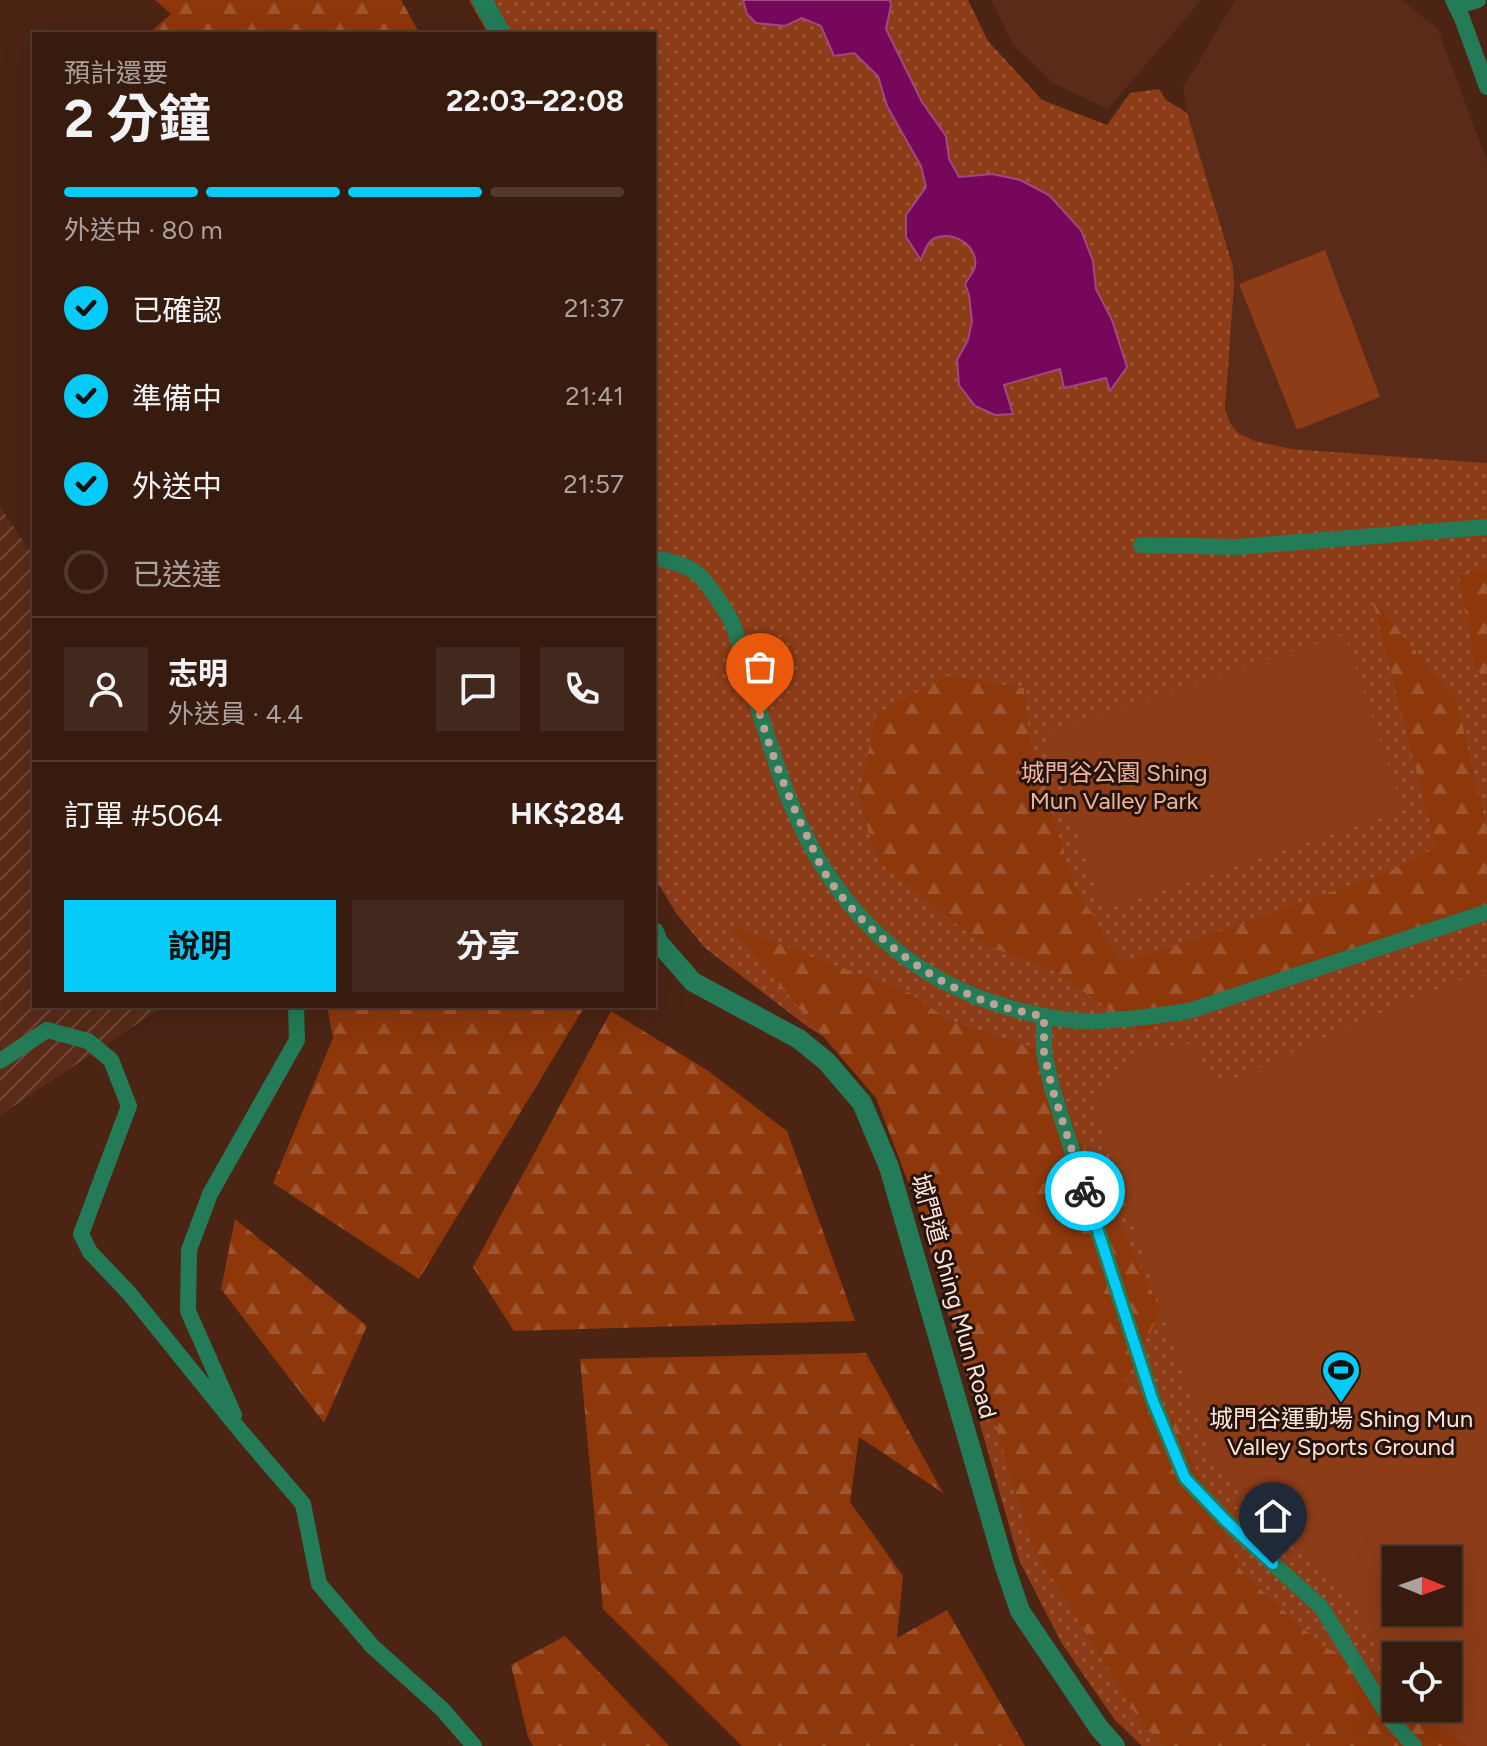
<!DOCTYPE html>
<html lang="zh-TW">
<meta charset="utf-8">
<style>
:root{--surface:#381b0f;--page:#43281d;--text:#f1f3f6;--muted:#aba19e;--line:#52392f;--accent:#05cbf9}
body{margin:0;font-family:Figtree,"Noto Sans TC",sans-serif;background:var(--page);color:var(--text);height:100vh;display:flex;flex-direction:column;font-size:30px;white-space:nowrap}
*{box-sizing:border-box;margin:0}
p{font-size:26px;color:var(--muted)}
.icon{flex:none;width:44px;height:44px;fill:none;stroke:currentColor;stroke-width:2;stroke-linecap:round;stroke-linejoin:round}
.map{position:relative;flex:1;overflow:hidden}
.drawer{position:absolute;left:32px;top:32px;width:624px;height:976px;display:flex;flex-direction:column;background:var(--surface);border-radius:0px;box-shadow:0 8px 32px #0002,0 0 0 2px var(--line)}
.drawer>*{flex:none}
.needle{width:52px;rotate:91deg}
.fabs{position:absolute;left:1382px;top:1546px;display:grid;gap:16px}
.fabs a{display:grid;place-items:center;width:80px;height:80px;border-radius:0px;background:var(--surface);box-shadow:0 8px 32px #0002,0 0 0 2px var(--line);font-size:40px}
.pin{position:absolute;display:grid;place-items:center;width:68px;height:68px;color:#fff;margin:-82px -34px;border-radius:50% 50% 50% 0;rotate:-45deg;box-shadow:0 0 8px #0007}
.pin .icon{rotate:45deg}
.courier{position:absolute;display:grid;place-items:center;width:80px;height:80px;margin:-40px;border:6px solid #05cbf9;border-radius:50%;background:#fff;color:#222;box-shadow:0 2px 10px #0007}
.overview em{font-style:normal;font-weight:700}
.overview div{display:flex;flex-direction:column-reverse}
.overview{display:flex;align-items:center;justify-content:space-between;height:136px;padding:0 32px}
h1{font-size:52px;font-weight:700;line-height:60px}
.bar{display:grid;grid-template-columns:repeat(4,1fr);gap:12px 8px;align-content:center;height:96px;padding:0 32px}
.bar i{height:10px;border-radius:6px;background:var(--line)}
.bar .active{background:var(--accent)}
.bar p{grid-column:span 4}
.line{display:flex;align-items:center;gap:20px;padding:0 32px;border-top:2px solid var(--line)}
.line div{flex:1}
.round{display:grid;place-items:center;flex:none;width:84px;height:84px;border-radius:0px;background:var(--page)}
ol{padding:0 32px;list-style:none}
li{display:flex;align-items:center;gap:24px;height:88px}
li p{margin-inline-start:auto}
li .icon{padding:8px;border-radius:50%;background:var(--accent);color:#111;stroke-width:4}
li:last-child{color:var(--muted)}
li i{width:44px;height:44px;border:4px solid var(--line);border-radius:50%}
.cta{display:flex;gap:16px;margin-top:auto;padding:16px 32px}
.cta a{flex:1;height:92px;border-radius:0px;background:var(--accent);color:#111;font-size:32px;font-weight:700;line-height:92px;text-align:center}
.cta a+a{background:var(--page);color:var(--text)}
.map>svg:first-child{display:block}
.built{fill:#592b18}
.industrial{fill:url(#industrial-furrows)}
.green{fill:url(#green-dots);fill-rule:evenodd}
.forest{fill:url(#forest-firs)}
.pitch{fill:#8d3c18;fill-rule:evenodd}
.water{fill:#77075b;stroke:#a04981;stroke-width:2}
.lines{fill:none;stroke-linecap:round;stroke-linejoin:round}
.lane{stroke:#247b58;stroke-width:16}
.street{stroke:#247b58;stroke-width:20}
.done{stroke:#bfa195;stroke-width:8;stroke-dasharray:0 14.4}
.route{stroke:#05cbf9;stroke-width:10}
.labels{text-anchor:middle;stroke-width:6;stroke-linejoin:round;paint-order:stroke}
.park-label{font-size:24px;fill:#eeb39c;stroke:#25130c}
.street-label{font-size:24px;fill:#fee4da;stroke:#25130c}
.poi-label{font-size:24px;fill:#fee4da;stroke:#25130c}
</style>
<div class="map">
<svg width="1487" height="1746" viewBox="0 0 1487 1746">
<defs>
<pattern id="industrial-furrows" width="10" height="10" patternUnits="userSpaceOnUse" patternTransform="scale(2)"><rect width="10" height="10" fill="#592b18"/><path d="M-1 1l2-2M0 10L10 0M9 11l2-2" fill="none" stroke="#724a39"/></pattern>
<pattern id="green-dots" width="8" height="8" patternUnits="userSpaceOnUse" patternTransform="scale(2)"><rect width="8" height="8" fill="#8d3c18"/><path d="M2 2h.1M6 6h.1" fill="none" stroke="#9e5839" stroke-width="1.8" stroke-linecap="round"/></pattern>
<pattern id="forest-firs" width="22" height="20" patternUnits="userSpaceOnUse" patternTransform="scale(2)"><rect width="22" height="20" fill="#8d370b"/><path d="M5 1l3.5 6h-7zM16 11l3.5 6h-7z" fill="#9e542e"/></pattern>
</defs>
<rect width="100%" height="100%" fill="#4b2414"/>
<path class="built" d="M991 0H1201L1108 109 1053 83 1013 45Z
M1235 0H1402L1438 29 1487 162V463L1292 449 1255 441 1238 433 1230 423 1225 409 1234 286 1233 267 1187 113 1183 86 1197 65Z"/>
<path class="industrial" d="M0 506 34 557V1006H164L0 1115Z"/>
<path class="green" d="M469 0H968L988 41 1042 100 1107 125 1130 93 1159 89 1166 100 1187 113 1233 267 1234 286 1225 409 1230 423 1238 433 1255 441 1292 449 1487 463V1746H1142L1114 1719 1061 1642 1019 1560 887 1100 855 1056 808 1027 705 948 676 913 654 877V34H488ZM1396 1560H1448V1612H1396ZM1396 1656H1448V1708H1396Z"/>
<path class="forest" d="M155 0H401L420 34H148L171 14Z
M1487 569V682L1475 667 1459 574Z
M1372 598 1457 702 1487 828V914L1372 955 1140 1032 1058 973 979 942 878 862 858 797 877 713 948 676 1024 688 1030 741 1075 887 1122 962 1237 926 1395 869 1436 848Z
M728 925 912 994 946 1019 1044 1052 1074 1126 1161 1311 1124 1382 1172 1415 1242 1572 1321 1645 1396 1683V1708H1446L1487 1746H1165L1142 1724 1031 1545 977 1362 876 1098Z
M327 1006H585L419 1279 273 1183 333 1038Z
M611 1011 707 1070 787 1131 855 1321 514 1331 473 1267Z
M235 1219 367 1326 324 1423 221 1289Z
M866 1353 943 1493 859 1437 850 1502 903 1576 897 1638 947 1610 1025 1746H742L603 1609 580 1359Z
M565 1636 669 1746H533L528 1737 511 1665Z"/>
<path class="pitch" d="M1325 250 1380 397 1297 430 1239 284Z
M1345 634 1404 811 1103 910 1045 733Z
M1487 970V1746H1467L1464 1744 1429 1719 1419 1708H1448V1656H1396V1681L1376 1650 1357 1611 1347 1596 1240 1490 1230 1475H1229L1211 1454 1092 1098 1134 1051 1195 1043 1216 1088C1305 1046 1394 1004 1487 970ZM1448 1560V1612H1396V1560Z"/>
<path class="water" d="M743 0H890L891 5 886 29 922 102 946 136 949 159 959 177 992 174 1020 180 1049 195 1081 230 1093 261 1096 289 1112 320 1127 367 1110 391 1106 378 1064 388 1060 369 1004 385 1013 414 995 415 975 406 959 385 957 360 968 340 972 321 969 295 965 284C968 279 973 273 975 267 979 246 953 230 935 238 927 242 924 252 921 260L906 237V215L926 187 921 166 887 106 878 76 854 53 834 56 821 26 802 18 785 26 756 23 747 14Z"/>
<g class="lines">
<path class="lane" d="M1453 0 1462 18 1487 87
M1457 6 1478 0
M1141 545 1237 547 1487 527
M654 559C665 558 691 567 699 575 707 583 729 614 733 625 739 642 744 660 749 677 762 720 774 762 791 804 834 909 909 983 1021 1011 1042 1016 1064 1021 1087 1021 1121 1021 1155 1016 1189 1011L1487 912
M1044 1017V1052L1052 1088 1153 1401 1185 1478 1226 1521 1321 1607 1391 1720 1414 1746
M0 1061 47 1030 88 1041 111 1060 129 1106 81 1234 90 1252 129 1293 243 1434 303 1504 319 1584 372 1646 442 1709 474 1746
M234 1415 188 1311 189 1250 210 1194 297 1040 296 1006"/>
<path class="street" d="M482 0 501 34
M654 932 658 942 693 982 799 1039 827 1062 862 1103 889 1167 1004 1564 1020 1611 1099 1728 1115 1746"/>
</g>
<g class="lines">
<path class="done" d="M760 715C773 758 789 800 809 840 814 851 819 863 825 873 860 929 927 981 990 1003 1007 1009 1026 1012 1044 1017V1052L1052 1088 1085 1191"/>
<path class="route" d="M1085 1191 1153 1401 1185 1478 1226 1521 1273 1564"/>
</g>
<defs>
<symbol id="stadium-pin" viewBox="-11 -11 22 30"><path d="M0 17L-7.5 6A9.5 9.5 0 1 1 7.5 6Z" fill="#05cbf9" stroke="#25130c"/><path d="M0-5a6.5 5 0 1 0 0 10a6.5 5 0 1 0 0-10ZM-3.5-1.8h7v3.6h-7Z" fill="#111"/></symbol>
</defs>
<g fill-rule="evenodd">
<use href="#stadium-pin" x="1319" y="1348" width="44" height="60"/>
</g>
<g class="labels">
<g class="park-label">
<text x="1114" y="781">城門谷公園 Shing<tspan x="1114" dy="28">Mun Valley Park</tspan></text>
</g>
<g class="street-label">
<text transform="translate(954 1296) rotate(74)" y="8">城門道 Shing Mun Road</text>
</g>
<g class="poi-label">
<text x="1341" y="1427">城門谷運動場 Shing Mun<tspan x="1341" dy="28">Valley Sports Ground</tspan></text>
</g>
</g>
</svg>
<div class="fabs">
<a><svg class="needle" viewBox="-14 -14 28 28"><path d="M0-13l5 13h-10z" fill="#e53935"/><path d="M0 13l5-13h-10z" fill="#aba19e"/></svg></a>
<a><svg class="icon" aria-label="locate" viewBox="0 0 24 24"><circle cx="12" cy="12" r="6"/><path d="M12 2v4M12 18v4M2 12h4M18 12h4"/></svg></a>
</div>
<div class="pin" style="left:760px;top:715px;background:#ea580c"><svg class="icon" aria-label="bag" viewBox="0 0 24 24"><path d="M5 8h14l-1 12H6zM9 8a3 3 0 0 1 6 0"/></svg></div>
<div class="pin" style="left:1273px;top:1564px;background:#1f2937"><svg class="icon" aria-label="home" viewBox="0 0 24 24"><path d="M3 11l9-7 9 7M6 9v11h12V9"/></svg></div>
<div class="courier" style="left:1085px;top:1191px"><svg class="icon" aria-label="bike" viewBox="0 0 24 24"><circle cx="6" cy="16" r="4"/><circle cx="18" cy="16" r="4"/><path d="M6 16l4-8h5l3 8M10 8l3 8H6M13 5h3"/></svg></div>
<section class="drawer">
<div class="overview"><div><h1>2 分鐘</h1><p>預計還要</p></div><em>22:03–22:08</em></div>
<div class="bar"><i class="active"></i><i class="active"></i><i class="active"></i><i></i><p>外送中 · 80 m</p></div>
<ol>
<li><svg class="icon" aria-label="check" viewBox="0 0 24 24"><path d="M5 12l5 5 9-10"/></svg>已確認<p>21:37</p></li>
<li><svg class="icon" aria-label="check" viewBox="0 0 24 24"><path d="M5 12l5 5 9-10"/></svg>準備中<p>21:41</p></li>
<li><svg class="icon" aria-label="check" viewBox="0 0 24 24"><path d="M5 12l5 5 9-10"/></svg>外送中<p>21:57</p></li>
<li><i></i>已送達</li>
</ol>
<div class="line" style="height:144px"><a class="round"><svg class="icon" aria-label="person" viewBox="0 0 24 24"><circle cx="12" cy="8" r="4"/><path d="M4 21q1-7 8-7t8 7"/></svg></a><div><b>志明</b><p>外送員 · 4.4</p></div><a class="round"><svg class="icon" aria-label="chat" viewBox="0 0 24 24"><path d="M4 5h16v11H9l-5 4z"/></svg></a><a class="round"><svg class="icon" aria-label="phone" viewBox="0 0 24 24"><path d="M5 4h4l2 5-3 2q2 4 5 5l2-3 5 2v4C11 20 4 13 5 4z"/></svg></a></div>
<div class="line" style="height:104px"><div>訂單 #5064</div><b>HK$284</b></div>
<div class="cta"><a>說明</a><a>分享</a></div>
</section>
</div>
